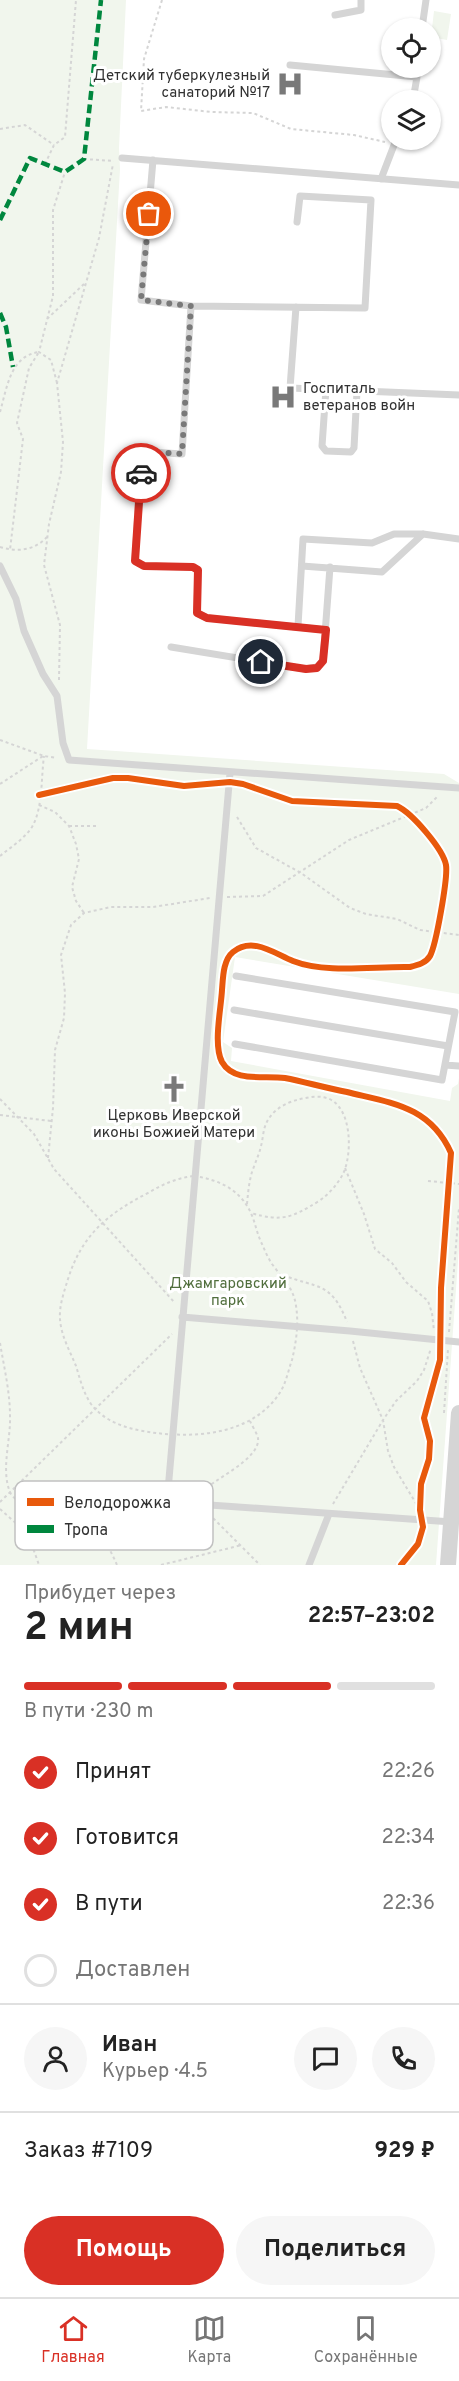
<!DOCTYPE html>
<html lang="ru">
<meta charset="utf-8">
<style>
:root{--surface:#fff;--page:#f6f6f6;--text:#222;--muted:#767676;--line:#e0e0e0;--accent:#d93025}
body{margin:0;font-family:Overpass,sans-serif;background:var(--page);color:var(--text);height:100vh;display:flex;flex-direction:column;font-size:22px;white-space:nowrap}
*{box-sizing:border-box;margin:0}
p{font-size:20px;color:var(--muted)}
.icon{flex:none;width:33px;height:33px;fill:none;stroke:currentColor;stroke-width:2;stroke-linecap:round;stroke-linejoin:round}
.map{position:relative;height:1565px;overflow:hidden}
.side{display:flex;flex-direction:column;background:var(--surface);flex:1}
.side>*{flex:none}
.fabs{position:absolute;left:381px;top:18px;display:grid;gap:12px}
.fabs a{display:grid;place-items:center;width:60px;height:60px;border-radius:50%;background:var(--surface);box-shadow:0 2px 4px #0004;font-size:30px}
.pin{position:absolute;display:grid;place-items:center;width:51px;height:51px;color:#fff;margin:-26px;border:3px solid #fff;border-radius:50%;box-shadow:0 2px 6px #0007}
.courier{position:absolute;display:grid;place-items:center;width:60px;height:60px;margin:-30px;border:4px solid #d93025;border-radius:50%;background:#fff;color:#222;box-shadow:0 2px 8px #0007}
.head em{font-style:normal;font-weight:700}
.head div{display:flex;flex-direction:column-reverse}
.head{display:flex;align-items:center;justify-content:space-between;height:102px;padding:0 24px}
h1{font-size:39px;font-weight:700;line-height:45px}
.bar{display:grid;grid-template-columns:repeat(4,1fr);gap:9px 6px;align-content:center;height:72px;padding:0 24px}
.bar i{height:8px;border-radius:4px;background:var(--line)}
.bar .active{background:var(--accent)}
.bar p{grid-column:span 4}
.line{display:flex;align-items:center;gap:15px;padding:0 24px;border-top:2px solid var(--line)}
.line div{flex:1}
.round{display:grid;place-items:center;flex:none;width:63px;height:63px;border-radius:32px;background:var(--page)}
ol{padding:0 24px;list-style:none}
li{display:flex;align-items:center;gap:18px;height:66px}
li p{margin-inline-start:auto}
li .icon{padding:6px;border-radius:50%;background:var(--accent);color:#fff;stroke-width:4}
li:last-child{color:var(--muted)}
li i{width:33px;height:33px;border:3px solid var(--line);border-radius:50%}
.primary-button{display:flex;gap:12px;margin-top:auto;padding:12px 24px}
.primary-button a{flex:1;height:69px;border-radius:36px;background:var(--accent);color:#fff;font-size:24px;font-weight:700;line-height:69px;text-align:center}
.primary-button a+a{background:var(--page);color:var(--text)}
.tab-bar{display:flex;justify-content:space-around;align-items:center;height:84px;border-top:2px solid var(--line);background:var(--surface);font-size:16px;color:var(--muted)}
.tab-bar a{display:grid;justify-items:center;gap:3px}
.tab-bar .active{color:var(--accent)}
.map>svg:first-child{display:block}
.green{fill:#f1f6ed}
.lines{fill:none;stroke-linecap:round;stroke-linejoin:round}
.path{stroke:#d5d5d5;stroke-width:2;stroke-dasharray:3 3;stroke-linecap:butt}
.service{stroke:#d5d5d5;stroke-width:7}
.tertiary{stroke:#d5d5d5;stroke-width:16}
.quiet{stroke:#00873e;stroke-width:4.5;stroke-dasharray:9 4.5;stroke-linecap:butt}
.cycleway-casing{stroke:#fff;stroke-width:10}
.cycleway{stroke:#e8590c;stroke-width:6}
.done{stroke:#797979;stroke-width:6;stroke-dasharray:0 10.8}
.route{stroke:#d93025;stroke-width:8}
.labels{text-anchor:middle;stroke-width:6;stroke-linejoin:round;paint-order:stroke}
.poi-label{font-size:15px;fill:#313131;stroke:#fff;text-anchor:end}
.park-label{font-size:15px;fill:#506e3c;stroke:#fff}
.key{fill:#fff;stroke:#c1c1c1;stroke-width:1.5}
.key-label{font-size:16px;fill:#313131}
</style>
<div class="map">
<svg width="459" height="1565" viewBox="0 0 459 1565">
<rect width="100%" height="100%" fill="#fff"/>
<path class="green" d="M0 0H126L119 148 120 169 87 749 444 774 459 783V994L235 957 223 1042 232 1048 231 1061 450 1101 452 1088 458 1084 459 1078V1248L436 1565H0Z
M434 11 451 14 447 40 431 37Z"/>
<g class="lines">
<path class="path" d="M162 0 144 59 141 111 166 107 211 112 253 113 291 129 354 135 385 142
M0 129 25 125 54 145
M84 159 114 161
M45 164 54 145 65 137 76 0
M47 319 84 284
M57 383 51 360 39 352 53 296V210L65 172
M0 412C7 388 10 356 39 352L29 368 17 423 23 439 10 550
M0 547C17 552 34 551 47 537
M59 680 60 625 44 565 49 524 61 472 63 442 57 383 99 238 113 164
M0 740 44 756 57 758
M0 784 43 756
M39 805 55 812 69 826 76 844 79 859 72 887 76 901 84 913
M237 817 256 848 301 873 350 908 366 914 397 919 420 930 459 935
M69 826H98
M0 856C11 847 24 839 32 827 43 808 41 778 44 756
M227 897 263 896 349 840 426 808 437 797
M0 1099 34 1134 54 1169 175 1303
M0 1115 51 1121
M48 1158 53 1108 55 1050 64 1018 65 993 61 955 71 925 84 913 111 907H153L210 898
M345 1168 364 1214 375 1249 392 1263 406 1282 428 1301 432 1313 434 1331
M194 1176C221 1180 243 1191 253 1218 256 1227 258 1236 262 1244 265 1251 268 1258 272 1264 282 1278 294 1288 296 1306 299 1324 296 1343 292 1360 288 1371 286 1384 279 1394 252 1434 198 1438 156 1433 132 1430 106 1424 91 1404 83 1392 80 1379 76 1366 70 1351 61 1336 60 1319 59 1306 64 1292 68 1279 82 1235 107 1214 148 1193 163 1184 177 1178 194 1176Z
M428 1181 459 1184
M247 1204C248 1193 249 1182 252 1172 255 1163 259 1155 261 1146 263 1139 263 1130 266 1124 271 1111 285 1103 297 1100 308 1097 323 1094 333 1101 352 1114 352 1155 343 1174 337 1185 329 1194 319 1201 291 1218 282 1222 251 1213
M283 1275C318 1289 331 1281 347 1322
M449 1332 459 1208
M353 1341 360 1368 383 1420 388 1451 394 1467 420 1510
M0 1343C4 1367 10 1392 10 1416 11 1440 0 1472 11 1494 21 1509 39 1499 54 1502 86 1509 105 1537 117 1565
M444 1413 448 1349
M198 1496C210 1480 261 1460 258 1438 257 1433 252 1426 250 1421
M0 1502 172 1334
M333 1504 383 1420 396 1401 417 1381 424 1370 431 1348
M61 1505C59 1516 60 1532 67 1541 80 1544 85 1535 93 1525
M0 1509 28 1534 39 1565
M209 1514 260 1565
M161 1565 242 1545"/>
<path class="service" d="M335 15 361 10V0
M422 28 426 0
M290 65 417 77 413 100
M416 68 417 77
M122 158 459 185
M153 160 141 300 191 306
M381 179 396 140
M297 222 300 196 371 200 365 308 191 306 182 454 151 452 141 460 135 561 144 566 193 567 198 570 197 613 207 618 326 630
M296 307 290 388 459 395
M326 389 322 446 326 451 351 452 354 448 357 391
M0 566 16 599 24 631 43 674 57 696 63 743 69 760 459 788
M302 566 382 572 423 534
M298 626 303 539 372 543 394 534H423L459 539
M171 647 305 669 317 667 323 661 330 567
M230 773 167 1502 452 1522
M234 1010 448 1046
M235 1044 442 1080 455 1012 236 976
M445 1065 459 1066
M182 1317 350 1331 459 1342
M309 1565 329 1514"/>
<path class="tertiary" d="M448 1565 459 1413"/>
<path class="quiet" d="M0 220 30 158 65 172 84 159 101 0
M0 313 6 327 13 367"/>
<defs>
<path id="cycleway" d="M39 795 113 778H128L184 786 230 782 243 784 292 801 397 806C412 813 443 849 446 865 448 878 436 945 430 956 426 963 418 965 410 967 375 966 326 974 293 961 275 954 253 936 233 952 223 960 223 978 222 990 221 1009 213 1045 222 1062 234 1083 264 1075 285 1078 305 1082 326 1088 347 1092 391 1103 430 1106 451 1153L441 1288 440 1360 424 1418 430 1441 429 1459 421 1484 420 1510 423 1527 418 1544 401 1565"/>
</defs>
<use href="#cycleway" class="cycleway-casing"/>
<use href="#cycleway" class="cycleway"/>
</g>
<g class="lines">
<path class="done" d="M141 473V460L152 452 182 454 191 306 141 300 149 214"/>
<path class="route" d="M141 473 135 561 144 566 193 567 198 570 197 613 207 618 326 630 323 661 317 668 306 669 261 662"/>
</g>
<defs>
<symbol id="hospital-bare" viewBox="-9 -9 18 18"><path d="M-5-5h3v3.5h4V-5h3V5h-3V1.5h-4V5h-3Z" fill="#797979" stroke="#fff" stroke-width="2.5" paint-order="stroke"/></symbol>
<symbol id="church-bare" viewBox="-9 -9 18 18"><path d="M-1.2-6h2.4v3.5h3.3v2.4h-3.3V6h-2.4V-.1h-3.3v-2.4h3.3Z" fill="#797979" stroke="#fff" stroke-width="2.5" paint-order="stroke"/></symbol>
</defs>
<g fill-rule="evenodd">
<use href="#hospital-bare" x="271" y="65" width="38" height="38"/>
<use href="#hospital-bare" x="264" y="378" width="38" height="38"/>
<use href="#church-bare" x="155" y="1070" width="38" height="38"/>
</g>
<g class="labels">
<g class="poi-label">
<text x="270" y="80">Детский туберкулезный<tspan x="270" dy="17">санаторий №17</tspan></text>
<text x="303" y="393" text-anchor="start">Госпиталь<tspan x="303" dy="17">ветеранов войн</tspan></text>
<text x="174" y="1120" text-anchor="middle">Церковь Иверской<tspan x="174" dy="17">иконы Божией Матери</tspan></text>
</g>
<g class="park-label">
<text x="228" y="1288">Джамгаровский<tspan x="228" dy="17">парк</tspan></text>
</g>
</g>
<rect x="15" y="1481" width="198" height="69" rx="9" class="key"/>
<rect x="27" y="1498" width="27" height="8" fill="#e8590c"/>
<rect x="27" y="1525" width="27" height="8" fill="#00873e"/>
<g class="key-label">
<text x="64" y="1508">Велодорожка</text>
<text x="64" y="1535">Тропа</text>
</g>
</svg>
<div class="fabs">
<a><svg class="icon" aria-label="locate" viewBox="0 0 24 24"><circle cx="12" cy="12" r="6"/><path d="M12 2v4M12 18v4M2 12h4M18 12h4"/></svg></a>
<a><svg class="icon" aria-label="layers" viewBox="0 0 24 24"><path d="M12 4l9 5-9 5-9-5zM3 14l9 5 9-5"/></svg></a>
</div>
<div class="pin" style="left:149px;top:214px;background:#ea580c"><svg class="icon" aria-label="bag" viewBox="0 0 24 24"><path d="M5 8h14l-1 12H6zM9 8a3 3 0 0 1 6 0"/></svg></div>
<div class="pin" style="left:261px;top:662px;background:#1f2937"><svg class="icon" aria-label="home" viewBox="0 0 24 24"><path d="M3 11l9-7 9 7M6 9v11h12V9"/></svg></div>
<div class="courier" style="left:141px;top:473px"><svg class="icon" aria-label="car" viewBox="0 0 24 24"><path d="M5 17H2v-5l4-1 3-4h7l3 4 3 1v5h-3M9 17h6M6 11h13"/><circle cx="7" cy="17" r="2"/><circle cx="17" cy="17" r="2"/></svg></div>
</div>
<section class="side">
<div class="head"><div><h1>2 мин</h1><p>Прибудет через</p></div><em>22:57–23:02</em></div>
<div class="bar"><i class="active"></i><i class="active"></i><i class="active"></i><i></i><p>В пути · 230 m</p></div>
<ol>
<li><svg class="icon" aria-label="check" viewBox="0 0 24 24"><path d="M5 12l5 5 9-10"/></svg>Принят<p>22:26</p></li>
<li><svg class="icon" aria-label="check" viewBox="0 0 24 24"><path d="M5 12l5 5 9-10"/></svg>Готовится<p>22:34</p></li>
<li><svg class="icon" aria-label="check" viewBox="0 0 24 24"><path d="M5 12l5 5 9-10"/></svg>В пути<p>22:36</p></li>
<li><i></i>Доставлен</li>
</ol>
<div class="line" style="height:108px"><a class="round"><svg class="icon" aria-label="person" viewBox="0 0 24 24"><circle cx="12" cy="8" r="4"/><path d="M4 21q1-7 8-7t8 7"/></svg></a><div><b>Иван</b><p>Курьер · 4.5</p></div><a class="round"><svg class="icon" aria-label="chat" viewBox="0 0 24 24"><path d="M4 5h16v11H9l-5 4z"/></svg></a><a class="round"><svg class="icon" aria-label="phone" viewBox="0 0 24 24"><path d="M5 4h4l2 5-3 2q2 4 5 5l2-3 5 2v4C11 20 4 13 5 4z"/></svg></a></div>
<div class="line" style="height:78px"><div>Заказ #7109</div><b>929 ₽</b></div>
<div class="primary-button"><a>Помощь</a><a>Поделиться</a></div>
</section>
<nav class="tab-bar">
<a class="active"><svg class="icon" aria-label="home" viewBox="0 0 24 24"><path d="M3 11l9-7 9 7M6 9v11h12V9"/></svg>Главная</a>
<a><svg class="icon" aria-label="map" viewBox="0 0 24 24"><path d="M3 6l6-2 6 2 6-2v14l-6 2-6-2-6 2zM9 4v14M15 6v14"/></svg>Карта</a>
<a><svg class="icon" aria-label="saved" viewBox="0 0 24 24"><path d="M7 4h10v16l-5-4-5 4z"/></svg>Сохранённые</a>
</nav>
